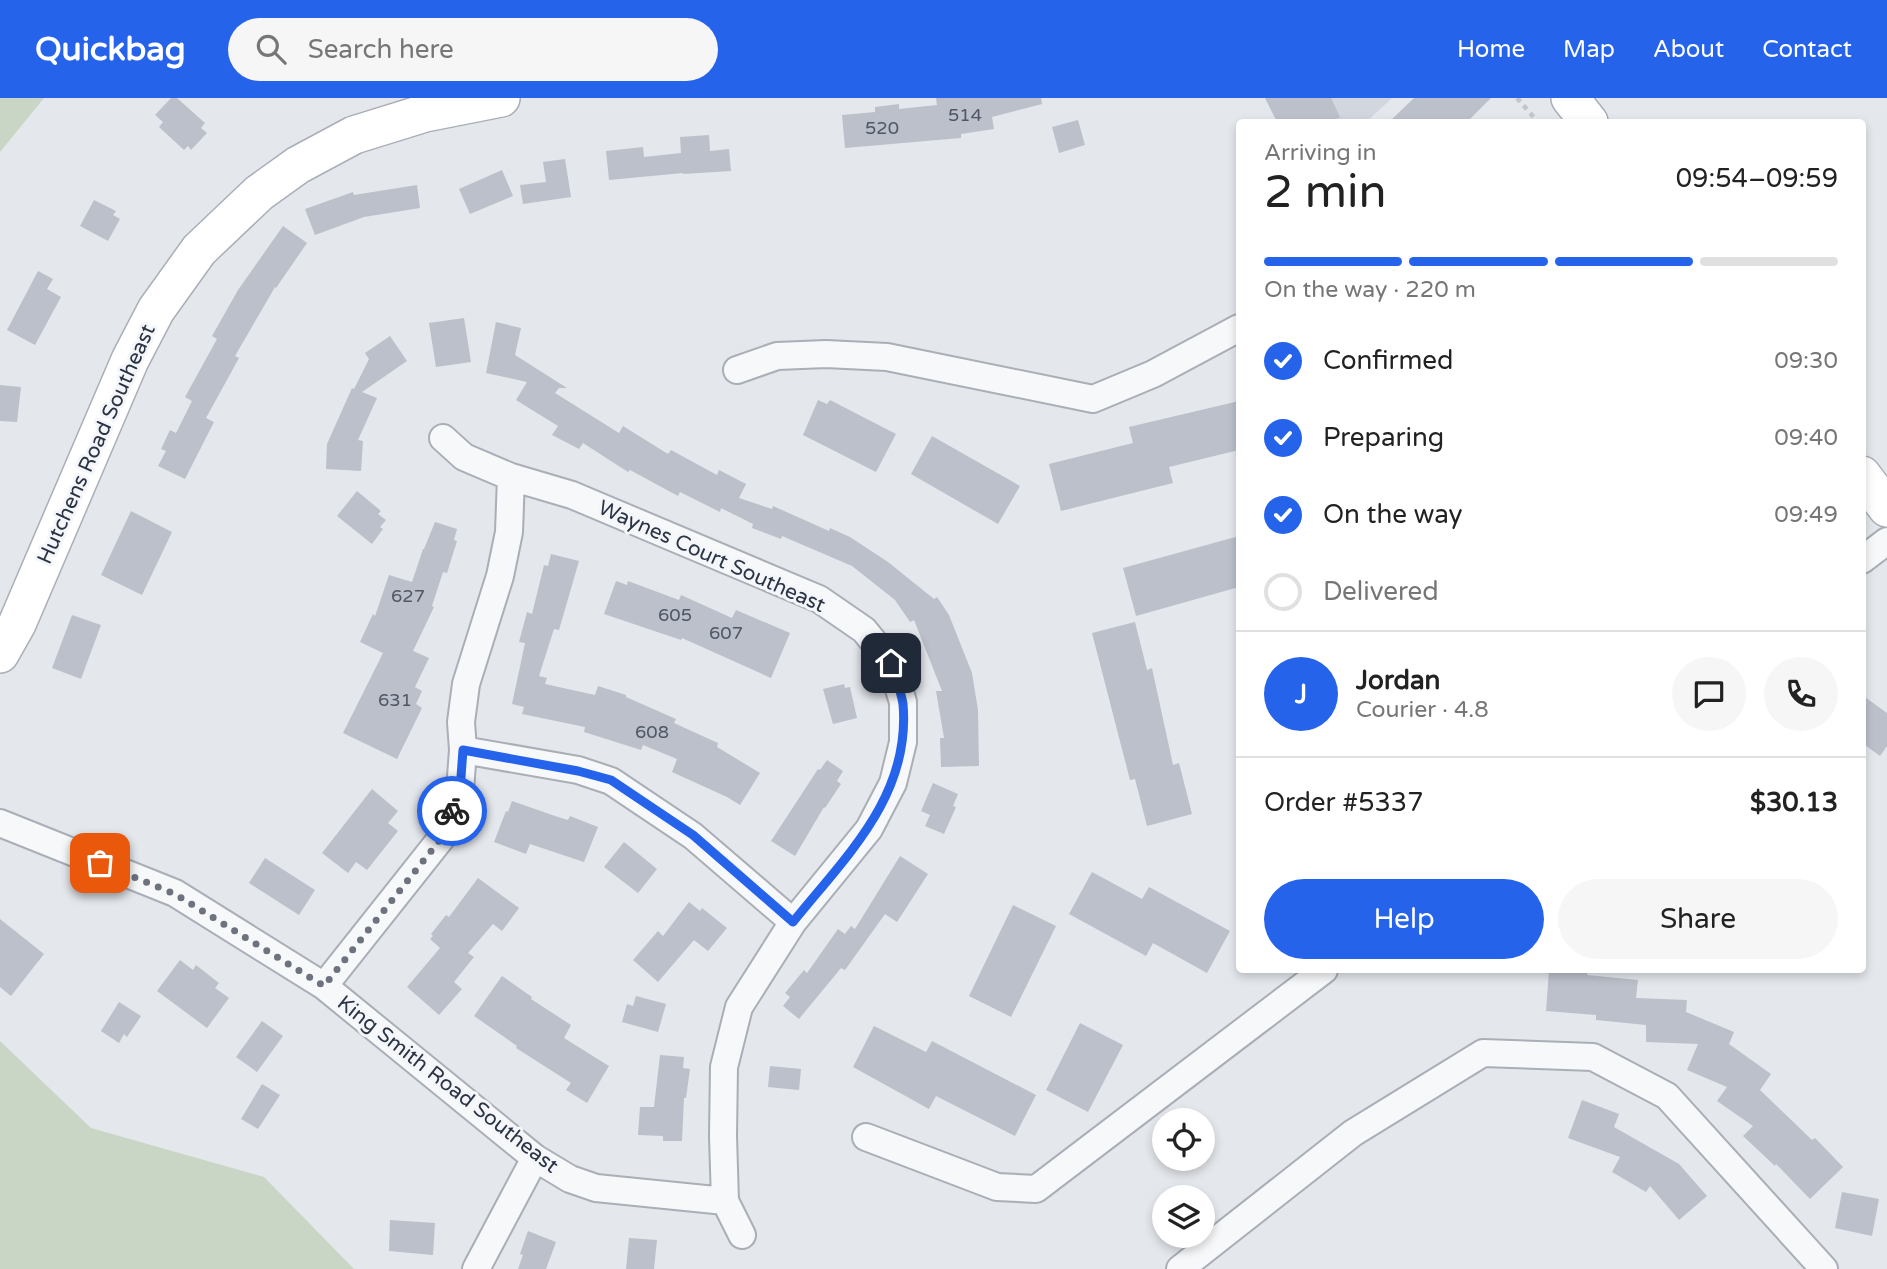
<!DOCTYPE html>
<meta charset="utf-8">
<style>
:root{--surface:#fff;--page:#f6f6f6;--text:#222;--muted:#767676;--line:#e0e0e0;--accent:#2563eb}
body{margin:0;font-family:"Varela Round",sans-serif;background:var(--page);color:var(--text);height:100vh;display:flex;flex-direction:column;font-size:26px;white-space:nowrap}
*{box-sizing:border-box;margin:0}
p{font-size:23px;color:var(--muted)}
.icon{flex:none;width:38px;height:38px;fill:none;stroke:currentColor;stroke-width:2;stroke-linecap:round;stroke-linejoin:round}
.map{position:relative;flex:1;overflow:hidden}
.panel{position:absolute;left:1236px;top:21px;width:630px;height:854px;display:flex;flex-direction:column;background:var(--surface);border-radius:7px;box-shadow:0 4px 10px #0003}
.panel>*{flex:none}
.fabs{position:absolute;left:1152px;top:1010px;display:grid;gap:14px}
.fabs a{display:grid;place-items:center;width:63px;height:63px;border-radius:50%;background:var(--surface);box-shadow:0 4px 10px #0003;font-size:35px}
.pin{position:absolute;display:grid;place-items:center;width:60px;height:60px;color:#fff;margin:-30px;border-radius:14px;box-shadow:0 4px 10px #0006}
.courier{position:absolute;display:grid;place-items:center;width:70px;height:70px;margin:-35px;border:5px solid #2563eb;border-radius:50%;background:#fff;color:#222;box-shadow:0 2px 9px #0007}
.head em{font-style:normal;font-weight:600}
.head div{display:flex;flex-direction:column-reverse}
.head{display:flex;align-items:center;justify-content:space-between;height:119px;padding:0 28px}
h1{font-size:46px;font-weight:600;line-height:52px}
.bar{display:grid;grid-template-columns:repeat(4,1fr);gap:10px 7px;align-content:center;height:84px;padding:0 28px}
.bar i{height:9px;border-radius:5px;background:var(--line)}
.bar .selected{background:var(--accent)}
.bar p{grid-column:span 4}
.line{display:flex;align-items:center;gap:18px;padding:0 28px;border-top:2px solid var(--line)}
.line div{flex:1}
.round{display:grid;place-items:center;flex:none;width:74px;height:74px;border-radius:37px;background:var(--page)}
ol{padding:0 28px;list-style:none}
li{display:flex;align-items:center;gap:21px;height:77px}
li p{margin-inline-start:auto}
li .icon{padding:7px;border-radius:50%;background:var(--accent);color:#fff;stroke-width:4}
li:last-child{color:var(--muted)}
li i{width:38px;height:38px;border:4px solid var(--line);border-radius:50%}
.action{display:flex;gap:14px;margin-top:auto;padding:14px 28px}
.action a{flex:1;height:80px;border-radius:42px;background:var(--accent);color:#fff;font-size:28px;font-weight:600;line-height:80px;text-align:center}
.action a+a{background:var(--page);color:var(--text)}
header{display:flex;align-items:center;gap:42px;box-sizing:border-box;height:98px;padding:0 35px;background:var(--accent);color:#fff}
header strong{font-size:33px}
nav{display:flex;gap:38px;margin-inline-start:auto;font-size:24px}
.search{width:490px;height:63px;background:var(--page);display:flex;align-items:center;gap:18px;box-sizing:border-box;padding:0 24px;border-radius:38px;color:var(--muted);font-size:26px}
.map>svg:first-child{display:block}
.built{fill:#d2d6de}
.green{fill:#c9d6c5}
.building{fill:#bbc0ca}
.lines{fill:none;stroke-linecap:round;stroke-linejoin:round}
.street-casing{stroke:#a9aeb7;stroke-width:30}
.secondary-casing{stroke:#a9aeb7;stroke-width:40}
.path{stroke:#c2c5cb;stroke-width:4.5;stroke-dasharray:5 5;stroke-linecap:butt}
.street{stroke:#f7f8fa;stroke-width:26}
.secondary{stroke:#fff;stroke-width:37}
.done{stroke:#6c737f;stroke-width:7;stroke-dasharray:0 12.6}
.route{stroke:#2563eb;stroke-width:9}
.labels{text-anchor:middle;stroke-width:6;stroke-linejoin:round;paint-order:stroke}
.number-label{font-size:18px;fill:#4f5766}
.street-label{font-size:21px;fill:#2b3445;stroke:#f4f6f9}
</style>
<header>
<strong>Quickbag</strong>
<div class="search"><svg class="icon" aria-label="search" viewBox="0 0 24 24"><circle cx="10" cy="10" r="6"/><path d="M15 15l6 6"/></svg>Search here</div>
<nav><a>Home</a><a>Map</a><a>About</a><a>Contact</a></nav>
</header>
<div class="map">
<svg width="1887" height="1171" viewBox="0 0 1887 1171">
<rect width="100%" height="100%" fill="#e4e7ec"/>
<path class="built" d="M1268 0H1392L1366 24H1281Z"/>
<path class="green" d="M0 0H44L0 54Z
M0 943 91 1030 264 1079 354 1171H0Z"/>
<path class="building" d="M171 0H177L205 25 201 30 207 35 191 52 188 48 184 52 159 29 163 24 155 17Z
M936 0H1041L1042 6 992 19 994 31 961 36V40L845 50 842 17 875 14V9L899 6V11L937 7Z
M1265 0H1331L1340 19 1330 24H1277Z
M1414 0H1491L1467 24H1389Z
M1078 22 1085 47 1059 55 1052 29Z
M709 37 710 53 729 51 731 73 683 76V75L609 82 606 53 643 49 644 59 681 55 680 39Z
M565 61 571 99 523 106 520 87 546 84 543 64Z
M502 72 513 98 470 116 459 91Z
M417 87 420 110 364 119 315 137 305 111 353 94 354 97Z
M94 102 116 113 113 117 120 121 108 143 80 128Z
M283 128 307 145 276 190 275 189 235 258 239 260 206 320 214 324 185 381 158 368 166 353 161 351 170 332 176 335 192 303 185 299 217 241 212 238 238 192Z
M38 173 53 181 47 191 61 199 35 247 7 232Z
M464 220 471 264 436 269 429 225Z
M496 224 521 230 515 257 567 290H559L555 295 619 335 623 328 668 356 671 352 717 377 719 372 746 386 739 400 772 411 773 408 829 433 830 430 850 439 888 464 934 501 937 499 949 517 972 575 978 612 979 668 941 669 940 640H944L936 593H942L914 522 910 524 895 502 852 468 782 438 781 441 752 430 753 426 721 410 720 414 680 394 678 398 630 372 628 374 583 345 579 351 552 337 558 328 516 302 527 284 486 275Z
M390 238 407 263 362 294 377 300 358 342 363 343 361 373 326 371 327 346 352 290 354 291 369 261 365 255Z
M0 287 21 289 17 324 0 323Z
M818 302 827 306 830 302 896 336 876 374 803 337Z
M1239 303V352L1169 369 1173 385 1061 413 1049 366 1133 345 1129 329Z
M932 338 1020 388 998 426 911 376Z
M357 393 381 413 378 416 386 422 380 429 383 431 372 446 337 418Z
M131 413 172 434 142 497 101 477Z
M435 424 457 431 454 442 457 443 447 475 443 474 432 508 434 509 413 553 429 560 415 589 422 593 416 606 422 610 397 661 343 635 383 555 360 544 373 516 375 518 389 477 412 484 423 451H424Z
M1239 438V489L1136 518 1123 470Z
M551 456 579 463 559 532 554 531 539 578 547 580 545 586 595 597 598 588 626 597V599L676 621 674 625 718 645 717 649 760 675 740 707 727 699 672 674 677 661 643 647 641 652 584 634 585 629 522 616 524 609 512 606 525 545 519 544 527 514 532 516 544 467 548 468Z
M616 483 627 487 628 483 679 502 681 497 732 520 736 512 790 535 771 580 682 540 681 542 604 516Z
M72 517 101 527 81 581 52 570Z
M1135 524 1147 572 1152 570 1173 667 1179 665 1192 716 1147 728 1135 681 1130 682 1092 535Z
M844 586 845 590 850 589 857 620 833 626 823 591Z
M1862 597 1887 615V648L1880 658 1862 645Z
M827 662 843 673 837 683 841 686 825 710 824 709 795 758 771 743 818 671 820 672Z
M933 685 958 696 953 708 956 709 944 736 925 728 930 717 921 713Z
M372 691 398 713 388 725 398 733 367 772 356 764 348 775 322 755Z
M512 703 558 719 568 722 570 718 598 729 584 764 530 746 526 756 494 744 506 713 508 714Z
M624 744 657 771 638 795 604 769Z
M900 758 928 776 897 824 885 816 845 872 841 870 799 921 783 908 790 899 785 895 804 872 807 875 838 831 845 836 851 828 855 831Z
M265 760 315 792 299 817 249 785Z
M1092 774 1142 801 1149 789 1230 833 1207 875 1153 845 1146 858 1069 816Z
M478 780 519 810 502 833 493 826 468 855 474 859 454 884 462 891 439 917 407 889 440 850 430 841 433 838 431 836 446 817 449 819Z
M689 804 700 813 702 810 727 830 708 853 694 842 658 884 633 862 658 833 663 838Z
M1013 807 1056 828 1011 919 969 898Z
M0 821 44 856 11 898 0 889Z
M180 862 193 872 196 867 219 885 215 890 229 900 207 930 157 893Z
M1549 872 1588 873 1587 877 1638 882 1636 900 1687 902 1686 914 1734 934 1729 946 1771 976 1760 992 1812 1042 1815 1040 1843 1069 1810 1101 1776 1066 1775 1068 1743 1038 1753 1028 1717 1003 1727 989 1687 972 1698 946 1646 944V927L1596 922V917L1546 913Z
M502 878 532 899 531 901 571 927 564 940 609 968 587 1005 566 992 571 985 516 950 517 948 474 918Z
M636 898 666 906 658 934 622 924 627 906 633 908Z
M119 904 141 918 127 939 124 936 119 945 101 933Z
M262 923 283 938 257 974 236 959Z
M1080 925 1123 947 1088 1014 1046 992Z
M874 928 926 954 932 943 1036 997 1015 1038 936 998 929 1011 853 969Z
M660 957 684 959 683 970 690 971 686 1000H684L682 1043H663V1038L638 1037 640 1009H654Z
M770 968 801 971 799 992 768 989Z
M262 986 280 997 258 1031 241 1021Z
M1582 1002 1619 1016 1614 1029 1679 1066 1707 1098 1679 1122 1650 1088 1646 1094 1612 1074 1620 1059 1568 1040Z
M1842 1094 1879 1101 1872 1138 1835 1130Z
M390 1122 435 1125 433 1157 389 1153Z
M528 1133 556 1144 546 1171H518L523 1157 520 1156Z
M629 1140 657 1142 654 1171H626Z"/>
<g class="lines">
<defs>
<path id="street" d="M737 272 777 258 826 256 887 259 1093 301 1153 276 1239 230
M443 340 464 359 511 379 572 397 819 501 864 532 891 565 903 604V644L893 685 869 731 793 824 739 909 724 969 723 1038 725 1103 742 1137
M1862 462 1887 443
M463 652 578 672 611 683 693 738 793 824
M0 725 175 795 324 888 535 1060 570 1081 596 1090 725 1103
M324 888 443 738 460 692 463 652 461 624 466 586 500 478 509 434 511 379
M866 1039 997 1089 1036 1091 1324 872
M476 1171 535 1060
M1180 1171 1353 1035 1483 955 1593 959 1667 998 1824 1171"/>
<path id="secondary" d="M1570 0 1589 24
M1862 377 1887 410
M0 556 17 526 130 262 156 212 199 152 259 95 298 67 354 37 425 15 501 0"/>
</defs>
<use href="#street" class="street-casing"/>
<use href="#secondary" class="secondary-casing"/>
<path class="path" d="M1517 0 1538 24"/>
<use href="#street" class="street"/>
<use href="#secondary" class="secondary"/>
</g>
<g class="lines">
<path class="done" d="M100 765 175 796 324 888 443 738 452 713"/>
<path class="route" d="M452 713 460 692 463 652 578 673 611 682 693 737 793 824C846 758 911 698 903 606 901 593 895 578 891 565"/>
</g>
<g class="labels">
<g class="number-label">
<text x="965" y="23">514</text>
<text x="882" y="36">520</text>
<text x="408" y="504">627</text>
<text x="675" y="523">605</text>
<text x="726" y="541">607</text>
<text x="395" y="608">631</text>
<text x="652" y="640">608</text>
</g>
<g class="street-label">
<text transform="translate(96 346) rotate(-66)" y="7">Hutchens Road Southeast</text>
<text transform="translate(712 458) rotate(24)" y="7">Waynes Court Southeast</text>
<text transform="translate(448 986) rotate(38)" y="7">King Smith Road Southeast</text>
</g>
</g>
</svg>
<div class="fabs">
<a><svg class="icon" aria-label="locate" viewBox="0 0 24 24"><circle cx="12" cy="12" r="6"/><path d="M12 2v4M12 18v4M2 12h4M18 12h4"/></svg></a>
<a><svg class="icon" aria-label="layers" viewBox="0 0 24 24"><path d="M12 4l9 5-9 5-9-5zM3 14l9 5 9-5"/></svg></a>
</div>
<div class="pin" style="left:100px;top:765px;background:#ea580c"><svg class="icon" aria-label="bag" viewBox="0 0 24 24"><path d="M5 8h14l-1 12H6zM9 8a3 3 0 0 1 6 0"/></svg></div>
<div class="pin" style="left:891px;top:565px;background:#1f2937"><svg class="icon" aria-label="home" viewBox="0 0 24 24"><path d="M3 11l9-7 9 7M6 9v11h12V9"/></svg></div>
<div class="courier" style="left:452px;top:713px"><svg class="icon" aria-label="bike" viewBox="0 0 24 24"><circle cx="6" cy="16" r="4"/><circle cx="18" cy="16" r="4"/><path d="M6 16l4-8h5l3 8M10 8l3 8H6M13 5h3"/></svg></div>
<section class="panel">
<div class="head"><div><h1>2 min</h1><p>Arriving in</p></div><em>09:54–09:59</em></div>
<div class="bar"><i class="selected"></i><i class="selected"></i><i class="selected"></i><i></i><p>On the way · 220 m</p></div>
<ol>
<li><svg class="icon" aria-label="check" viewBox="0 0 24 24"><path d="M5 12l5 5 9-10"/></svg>Confirmed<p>09:30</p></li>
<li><svg class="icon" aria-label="check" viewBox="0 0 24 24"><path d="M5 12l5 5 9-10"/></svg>Preparing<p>09:40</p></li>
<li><svg class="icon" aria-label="check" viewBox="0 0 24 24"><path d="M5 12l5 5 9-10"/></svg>On the way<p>09:49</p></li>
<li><i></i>Delivered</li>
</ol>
<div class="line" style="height:126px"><b class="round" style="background:var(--accent);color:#fff">J</b><div><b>Jordan</b><p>Courier · 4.8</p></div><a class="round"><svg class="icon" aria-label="chat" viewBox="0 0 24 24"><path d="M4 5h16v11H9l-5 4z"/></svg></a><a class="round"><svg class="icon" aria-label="phone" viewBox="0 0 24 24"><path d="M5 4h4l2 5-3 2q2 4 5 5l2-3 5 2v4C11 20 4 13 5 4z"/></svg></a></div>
<div class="line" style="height:91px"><div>Order #5337</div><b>$30.13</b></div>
<div class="action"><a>Help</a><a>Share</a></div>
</section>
</div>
